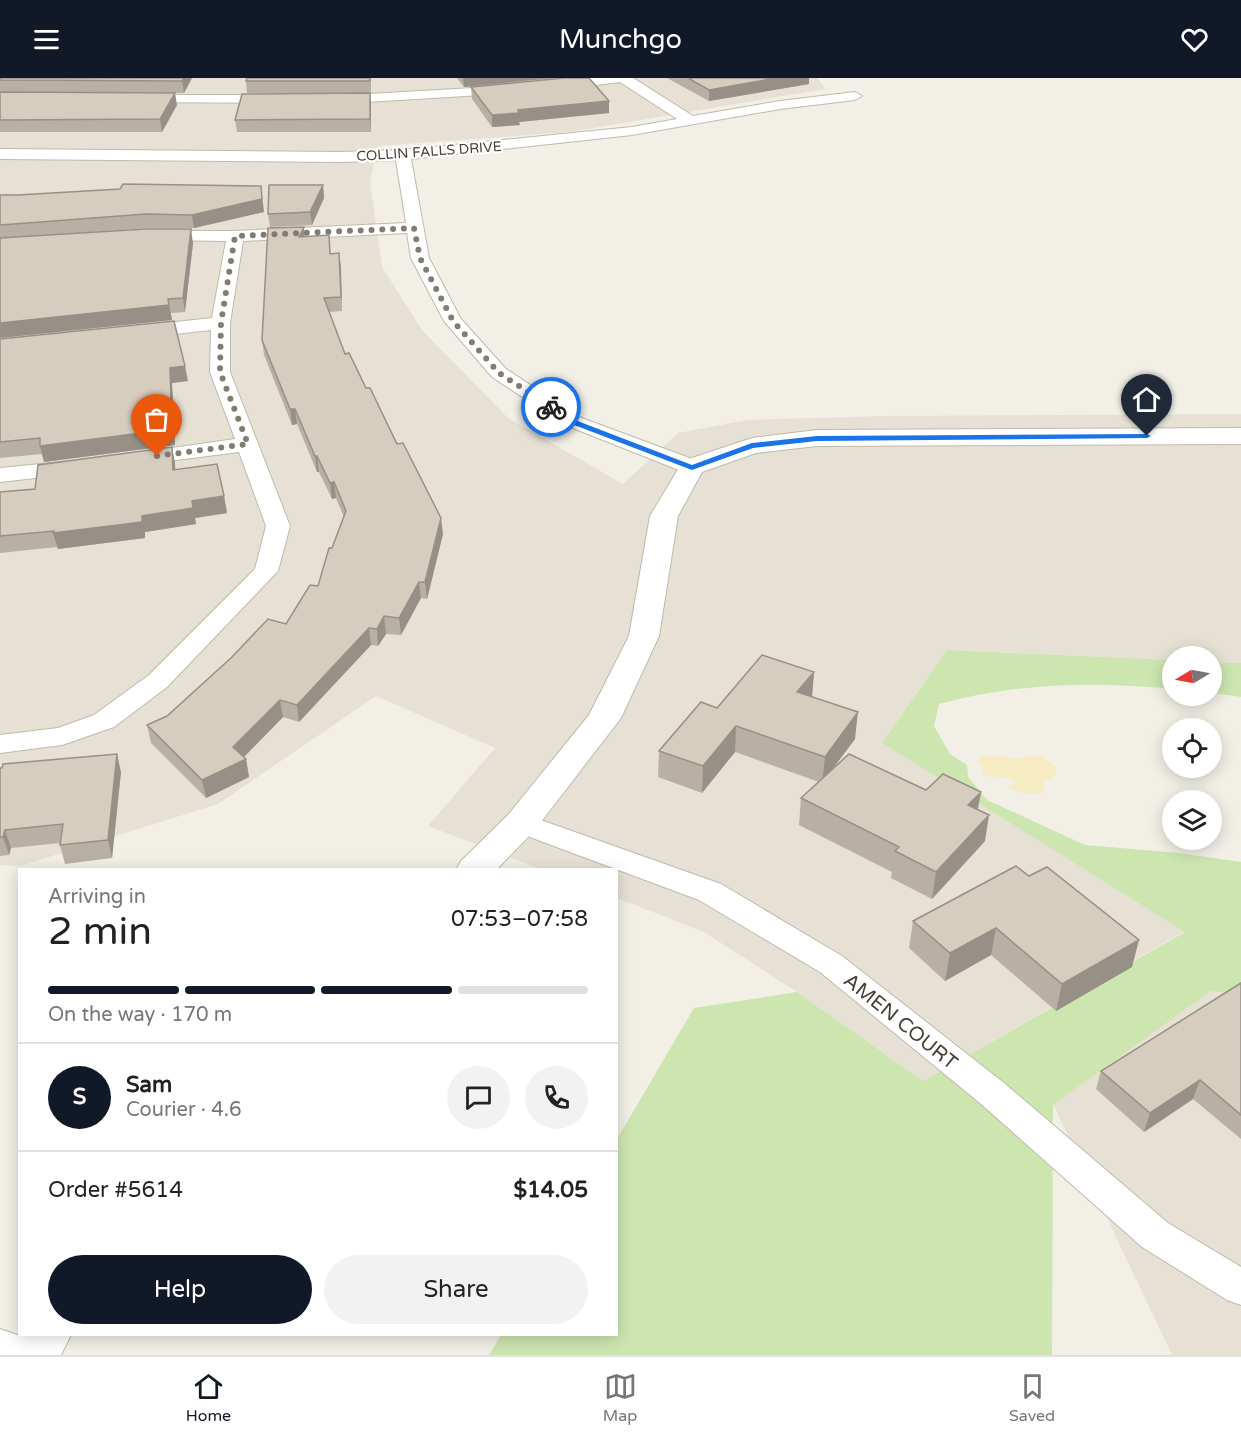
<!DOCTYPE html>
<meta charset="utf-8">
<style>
:root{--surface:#fff;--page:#f2f2f2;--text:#222;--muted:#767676;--line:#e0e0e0;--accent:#111827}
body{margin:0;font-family:"Varela Round",sans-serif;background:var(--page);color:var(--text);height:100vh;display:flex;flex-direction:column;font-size:22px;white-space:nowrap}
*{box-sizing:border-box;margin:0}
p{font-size:20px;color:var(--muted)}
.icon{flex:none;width:33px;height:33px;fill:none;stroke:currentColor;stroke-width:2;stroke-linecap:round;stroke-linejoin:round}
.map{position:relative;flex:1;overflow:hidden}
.details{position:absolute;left:18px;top:790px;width:600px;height:468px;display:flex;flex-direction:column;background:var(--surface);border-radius:0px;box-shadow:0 3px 15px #0003}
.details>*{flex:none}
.needle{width:39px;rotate:260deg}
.fabs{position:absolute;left:1162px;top:568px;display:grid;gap:12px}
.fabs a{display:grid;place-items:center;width:60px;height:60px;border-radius:50%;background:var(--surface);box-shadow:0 3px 15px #0003;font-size:30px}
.pin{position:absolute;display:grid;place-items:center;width:51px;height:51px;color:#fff;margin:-62px -26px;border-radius:50% 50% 50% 0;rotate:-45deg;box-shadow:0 0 6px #0007}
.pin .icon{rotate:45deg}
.courier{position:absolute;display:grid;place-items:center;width:60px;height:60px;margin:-30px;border:4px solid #1a73e8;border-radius:50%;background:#fff;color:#222;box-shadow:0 2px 8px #0007}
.overview em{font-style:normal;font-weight:600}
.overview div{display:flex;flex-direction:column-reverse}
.overview{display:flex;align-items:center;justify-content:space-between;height:102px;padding:0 30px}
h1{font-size:39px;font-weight:600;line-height:45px}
.bar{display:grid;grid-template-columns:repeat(4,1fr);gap:9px 6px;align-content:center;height:72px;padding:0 30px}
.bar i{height:8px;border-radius:4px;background:var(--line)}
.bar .on{background:var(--accent)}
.bar p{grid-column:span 4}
.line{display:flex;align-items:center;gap:15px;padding:0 30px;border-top:2px solid var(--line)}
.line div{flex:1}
.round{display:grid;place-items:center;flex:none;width:63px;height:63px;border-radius:32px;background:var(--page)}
.action{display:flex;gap:12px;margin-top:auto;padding:12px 30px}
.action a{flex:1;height:69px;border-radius:36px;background:var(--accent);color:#fff;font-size:24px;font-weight:600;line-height:69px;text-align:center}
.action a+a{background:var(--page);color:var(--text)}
header{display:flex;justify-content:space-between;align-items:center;height:78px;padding:0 30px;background:var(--accent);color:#fff;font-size:27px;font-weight:600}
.tab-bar{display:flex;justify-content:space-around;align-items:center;height:84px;border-top:2px solid var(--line);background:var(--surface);font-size:16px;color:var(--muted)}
.tab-bar a{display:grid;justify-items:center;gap:3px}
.tab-bar .on{color:var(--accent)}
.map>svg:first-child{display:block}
.residential{fill:#e6e1d4}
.green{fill:#cde6b0}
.sand{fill:#f6ebc2}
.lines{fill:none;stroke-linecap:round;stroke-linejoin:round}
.minor-casing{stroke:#c1b9ac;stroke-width:2}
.tertiary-casing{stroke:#c1b9ac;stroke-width:2}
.minor{fill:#fff;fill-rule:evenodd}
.tertiary{fill:#fff;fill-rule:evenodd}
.wall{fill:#b9b0a4}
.shaded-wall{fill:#969086}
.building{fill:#d7cdbf;stroke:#969086;stroke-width:1.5}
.route{fill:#1a73e8}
.done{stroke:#827d73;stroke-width:6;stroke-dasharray:0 10.8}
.labels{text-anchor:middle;stroke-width:4.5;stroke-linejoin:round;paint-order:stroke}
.far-street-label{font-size:14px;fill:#453f35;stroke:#fff}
.near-street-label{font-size:20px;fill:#453f35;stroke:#fff}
</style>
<header><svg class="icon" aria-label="menu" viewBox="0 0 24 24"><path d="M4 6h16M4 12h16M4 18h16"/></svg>Munchgo<svg class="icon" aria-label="heart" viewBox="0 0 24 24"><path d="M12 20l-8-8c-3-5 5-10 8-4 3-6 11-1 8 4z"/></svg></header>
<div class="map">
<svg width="1241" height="1277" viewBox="0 0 1241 1277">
<rect width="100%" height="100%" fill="#f2efe6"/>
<path class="residential" d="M0 0H818L825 11 570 54 378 68 370 104 382 189 422 252 508 340 623 406 678 355 748 342 886 338 1241 336V585L1212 584V579H1173V582L947 572 882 665 1185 853 923 1003 797 914 704 854 617 820 616 792H543L428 748 495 670 376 618 218 726 20 788 0 787Z
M1211 913 1241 917V1277H1172L1053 1026Z"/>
<path class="green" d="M947 572 1173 582V611C1094 603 1015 605 939 626L934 648 950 676 967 687 968 699 987 722 1085 767 1179 775 1241 784V917L1211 913 1053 1027 1052 1277H489L501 1257H616L617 1061 694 930 797 914 923 1003 1185 854 882 665Z
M1212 584 1241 585V619L1212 615Z"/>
<path class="sand" d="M987 677 1018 680 1040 677 1056 689 1055 698 1042 704 1044 709 1043 714C1030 718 1018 714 1008 709L1015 705 1014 702C1003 698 994 700 982 697L984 690 979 686 978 679Z"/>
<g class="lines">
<defs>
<path id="minor" d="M587 0H633L693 38 780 23 855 14 862 18 855 22 780 31 632 57 411 81 429 180 461 241 506 291 579 339 700 384 703 389 700 394 692 396 684 394 565 347 492 299 444 243 411 180 407 155 243 163 230 245V294L290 448 278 493 167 609 114 649 62 667 0 675V657L58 650 94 637 149 597 255 491 266 448 239 374 137 387 129 386 126 381 129 376 137 375 235 361 210 294 211 252 139 260 132 258 130 254 132 250 139 248 212 240 226 163 155 162 149 161 147 157 149 153H235L406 145 396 82 341 84 0 81V71L341 74 403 72 632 49 677 41 620 4 556 12 549 8 556 4Z
M508 8 513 9 515 12 513 15 334 26 327 22 334 18Z
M139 17H278L285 21 278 25 134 24 132 21Z
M72 383 80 385 83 390 80 395 0 404V390Z
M521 735 721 806 842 878 1004 1005 1168 1145 1241 1189V1227L1227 1222 1142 1169 980 1025 820 894 699 822 511 752 506 745 511 738Z
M0 1251 38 1264 44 1277H0Z"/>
<path id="tertiary" d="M1241 350V366L817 368 756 375 702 394 678 438 659 558 621 640 534 753 496 792H456L461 783 508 737 589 637 629 558 650 438 683 383 752 360 817 352Z
M20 1256V1257H71L61 1277H8Z"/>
</defs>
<use href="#minor" class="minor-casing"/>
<use href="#tertiary" class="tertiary-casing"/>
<use href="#minor" class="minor"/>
<use href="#tertiary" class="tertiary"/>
</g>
<path class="wall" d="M0 0H192L184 15 0 14Z
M371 0V15H247L246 3Z
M457 0H554L464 9Z
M667 0H809V6L709 23Z
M471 9 609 35 519 44 520 47 492 49 472 21Z
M0 14 177 27 162 54H0Z
M370 15 371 27V54H237L235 42Z
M323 107 324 120 312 147 270 149 268 136Z
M0 117 264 134 194 150H148L7 160 193 165 185 234 171 235 172 242 0 260Z
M305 159 331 176 339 175 342 233 329 234 345 276 366 310 397 366 443 456 427 521 421 520 401 557 386 556 378 568 371 567 299 644 283 639 244 679 246 681 249 699 206 720 151 665 147 647 167 638 286 546 318 508 344 439 336 420 332 421 319 394H317L297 346 292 347 264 277 262 262Z
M0 261 188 303 172 305 175 367 44 384 42 376 0 380Z
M175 385V392L224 418 227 435 195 440 196 446 145 454V460L58 471 57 469 0 475V414L35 411Z
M814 594 812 619 855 661 831 693 926 712 981 714 978 731 985 763 932 821 891 800 892 794 799 747 801 720 819 704 735 674 702 715 658 699 659 673 717 630Z
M0 690 121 694 112 780 65 786 60 767V765L11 770 9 777 0 778Z
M1016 788 1132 889 1056 933 991 877 945 903 909 870 913 843Z
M1241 905V1061L1193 1021 1144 1054 1096 1011 1101 993Z"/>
<path class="shaded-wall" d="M184 0H192L184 15 182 3Z
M463 0H554L464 9Z
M776 0H809V6L709 23V12Z
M175 15 177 27 162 54 160 41Z
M370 15 371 27V54L370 41Z
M609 23V35L519 44 520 47 492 49V37L518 32Z
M323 107 324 120 312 147 310 134Z
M261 108 264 134 194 150 192 137Z
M304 149 305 162 299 159Z
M191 151 193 165 185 234 183 220Z
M339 175 341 189 342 233 341 219Z
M169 227 172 242 0 260V245Z
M185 288 188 303 172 305 175 367 44 384 40 368 170 290Z
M290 331H295L297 346 292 347Z
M172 369 175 385 176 408 173 392Z
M315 378H317L319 394H317Z
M334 404 336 420 332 421 330 405Z
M224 418 227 435 195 440 196 446 145 454V460L58 471 53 455 192 423Z
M441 440 443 456 427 521 425 504Z
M419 504 421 520 401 557 399 540Z
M384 538 386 556 378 568 377 551Z
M369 550 371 567 299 644 297 627Z
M814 594 812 619 797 614Z
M280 622 283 639 239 684 246 681 249 699 206 720 202 702Z
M858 634 855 661 822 705 825 679Z
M736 648 735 674 702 715 703 688Z
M117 676 121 694 112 780 108 762Z
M981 714 976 740 968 727Z
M989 737 985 763 932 821 936 794Z
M5 752 11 770 9 777 3 759Z
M996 850 991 877 945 903 950 875Z
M1139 862 1132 889 1056 933 1062 906Z
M1200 1002 1193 1021 1144 1054 1150 1035Z"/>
<path class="building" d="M0 0H184L182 3 0 2Z
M247 0H370V3H246Z
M564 0H589L609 23 518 32 519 35 492 37 471 9Z
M688 0H776L709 12Z
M0 14 175 15 160 41 0 42Z
M370 15V41L235 42 242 16Z
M123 106 261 108 262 121 192 137 146 136 0 147V117H18L120 111Z
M269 107H323L310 134 268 136Z
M304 149 299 159 329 157 330 176 339 175 341 219 324 220 345 276 349 275 366 310H370L397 366 403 365 441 440 425 504H419L399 540 384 538 377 551 369 550 297 627 280 622 233 669 246 681 202 702 147 647 167 638 232 579 268 541 286 546 310 507 318 508 329 470H332L346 433 334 404 330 405 317 378H315L295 331H290L262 262 268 150Z
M146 151H191L183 220 168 221 169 227 0 245V160Z
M174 243 185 288 170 290 172 351 40 368V360L0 364V261Z
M172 369 173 392 217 386 224 418 192 423 193 430 142 438V444L53 455 54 453 0 458V414L35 411 38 387Z
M762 577 814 594 797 614 858 634 825 679 736 648 703 688 659 673 701 624 717 630Z
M117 676 108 762 60 767 63 746 5 752 3 759H0V690H2L3 686Z
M849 676 926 712 943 696 981 714 968 727 989 737 936 794 895 773 899 769 801 720Z
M1016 788 1029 798 1047 789 1139 862 1062 906 996 850 950 875 913 843Z
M1241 905V1037L1200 1002 1150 1035 1101 993Z"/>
<path class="route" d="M548 327H553L575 342 692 387 752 365 817 358 1147 356 1151 358 1147 360 817 363 753 370 692 392 569 345 548 331Z"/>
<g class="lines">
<path class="done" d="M157 378 248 366 220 294 221 245 235 158 414 150 420 180 453 243 499 295 551 329"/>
</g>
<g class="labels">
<g class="far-street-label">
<text transform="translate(429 73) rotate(-4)" y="5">COLLIN FALLS DRIVE</text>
</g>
<g class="near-street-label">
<text transform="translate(901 943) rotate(39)" y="7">AMEN COURT</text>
</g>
</g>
</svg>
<div class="fabs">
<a><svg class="needle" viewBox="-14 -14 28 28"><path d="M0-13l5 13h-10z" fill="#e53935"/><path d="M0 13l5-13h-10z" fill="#767676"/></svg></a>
<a><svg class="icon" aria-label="locate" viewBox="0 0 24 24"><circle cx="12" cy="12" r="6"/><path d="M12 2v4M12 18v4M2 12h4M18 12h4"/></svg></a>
<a><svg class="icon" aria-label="layers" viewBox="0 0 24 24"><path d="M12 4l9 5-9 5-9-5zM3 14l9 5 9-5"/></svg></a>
</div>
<div class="pin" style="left:157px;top:378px;background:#ea580c"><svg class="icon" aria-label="bag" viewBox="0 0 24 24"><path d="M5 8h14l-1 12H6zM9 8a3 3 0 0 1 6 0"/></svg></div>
<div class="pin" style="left:1147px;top:358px;background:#1f2937"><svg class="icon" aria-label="home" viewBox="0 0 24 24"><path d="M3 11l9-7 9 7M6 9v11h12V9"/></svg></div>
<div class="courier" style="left:551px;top:329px"><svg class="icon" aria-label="bike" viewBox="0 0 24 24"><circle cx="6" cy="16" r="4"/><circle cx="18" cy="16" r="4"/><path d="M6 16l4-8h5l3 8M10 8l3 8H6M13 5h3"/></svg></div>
<section class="details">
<div class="overview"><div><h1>2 min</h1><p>Arriving in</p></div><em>07:53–07:58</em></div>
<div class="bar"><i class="on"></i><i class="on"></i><i class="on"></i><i></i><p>On the way · 170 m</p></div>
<div class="line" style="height:108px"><b class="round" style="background:var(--accent);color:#fff">S</b><div><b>Sam</b><p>Courier · 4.6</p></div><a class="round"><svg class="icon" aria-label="chat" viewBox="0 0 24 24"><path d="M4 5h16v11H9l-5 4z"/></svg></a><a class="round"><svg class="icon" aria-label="phone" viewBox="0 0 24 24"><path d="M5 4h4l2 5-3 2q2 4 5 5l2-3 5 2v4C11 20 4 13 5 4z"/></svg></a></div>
<div class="line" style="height:78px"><div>Order #5614</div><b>$14.05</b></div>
<div class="action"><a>Help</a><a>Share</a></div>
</section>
</div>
<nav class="tab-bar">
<a class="on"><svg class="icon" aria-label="home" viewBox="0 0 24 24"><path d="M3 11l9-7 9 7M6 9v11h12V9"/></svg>Home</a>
<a><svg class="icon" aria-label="map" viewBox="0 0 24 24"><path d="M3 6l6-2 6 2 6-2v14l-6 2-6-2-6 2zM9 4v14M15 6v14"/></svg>Map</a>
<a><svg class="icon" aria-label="saved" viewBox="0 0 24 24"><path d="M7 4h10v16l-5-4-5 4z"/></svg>Saved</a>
</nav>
